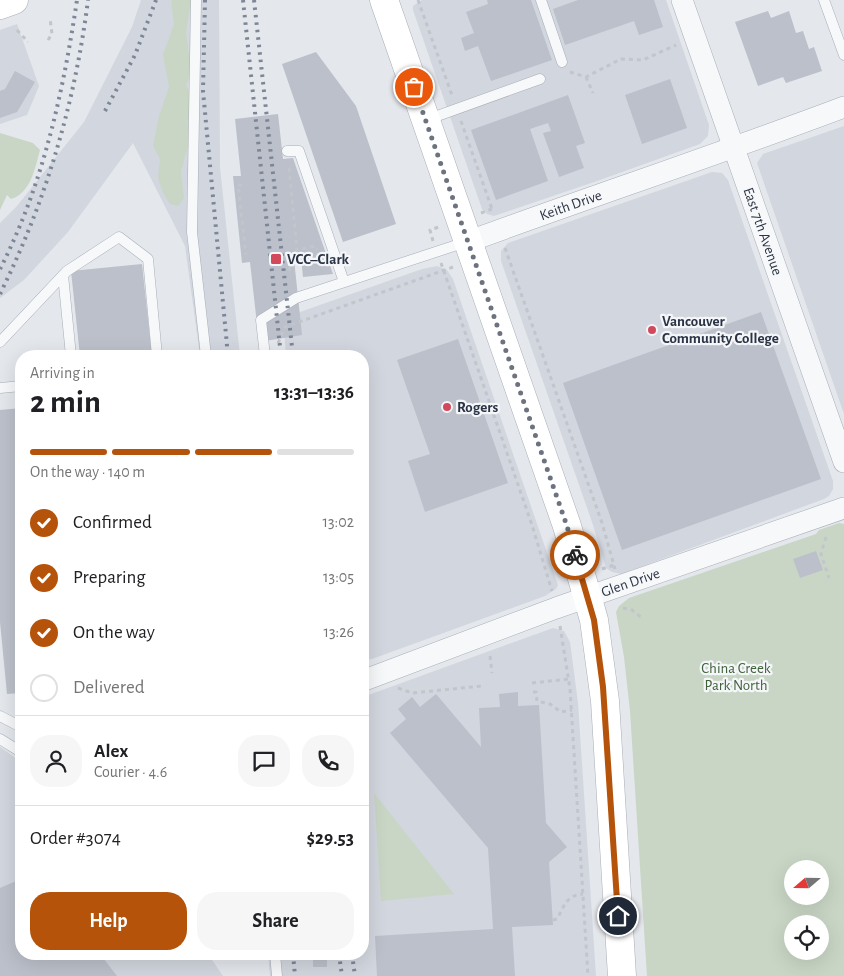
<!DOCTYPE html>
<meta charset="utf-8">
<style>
:root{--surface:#fff;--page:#f6f6f6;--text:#202124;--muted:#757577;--line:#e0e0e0;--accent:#b45309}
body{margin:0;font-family:"Alegreya Sans",sans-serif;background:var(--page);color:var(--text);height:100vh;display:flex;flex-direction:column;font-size:19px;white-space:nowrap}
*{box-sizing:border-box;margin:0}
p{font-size:16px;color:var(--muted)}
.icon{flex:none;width:28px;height:28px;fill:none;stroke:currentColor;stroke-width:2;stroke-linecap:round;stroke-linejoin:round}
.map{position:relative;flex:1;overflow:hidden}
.drawer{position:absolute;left:15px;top:350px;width:354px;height:610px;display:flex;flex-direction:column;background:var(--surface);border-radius:20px;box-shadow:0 5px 20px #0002}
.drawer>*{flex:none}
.needle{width:32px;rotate:250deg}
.buttons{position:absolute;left:784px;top:860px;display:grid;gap:10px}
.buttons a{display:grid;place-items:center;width:45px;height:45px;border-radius:50%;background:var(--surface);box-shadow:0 5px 20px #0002;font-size:25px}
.pin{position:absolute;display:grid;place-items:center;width:42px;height:42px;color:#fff;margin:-21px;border:2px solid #fff;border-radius:50%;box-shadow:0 1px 5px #0007}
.courier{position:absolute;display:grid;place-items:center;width:50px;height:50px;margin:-25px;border:4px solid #b45309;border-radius:50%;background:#fff;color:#222;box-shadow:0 1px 6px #0007}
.headline em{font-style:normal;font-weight:700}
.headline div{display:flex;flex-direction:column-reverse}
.headline{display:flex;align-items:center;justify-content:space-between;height:85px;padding:0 15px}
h1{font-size:32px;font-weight:700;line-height:38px}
.bar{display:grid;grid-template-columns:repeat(4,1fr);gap:8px 5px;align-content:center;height:60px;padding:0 15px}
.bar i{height:6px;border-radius:4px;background:var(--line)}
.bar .active{background:var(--accent)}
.bar p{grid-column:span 4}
.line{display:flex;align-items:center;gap:12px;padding:0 15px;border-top:1px solid var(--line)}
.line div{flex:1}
.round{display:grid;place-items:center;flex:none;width:52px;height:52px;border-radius:20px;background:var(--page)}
ol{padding:0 15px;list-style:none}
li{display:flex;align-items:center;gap:15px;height:55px}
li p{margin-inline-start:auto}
li .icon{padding:5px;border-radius:50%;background:var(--accent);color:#fff;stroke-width:4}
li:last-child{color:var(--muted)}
li i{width:28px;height:28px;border:2px solid var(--line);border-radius:50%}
.action{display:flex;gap:10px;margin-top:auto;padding:10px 15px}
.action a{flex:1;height:58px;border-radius:20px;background:var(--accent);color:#fff;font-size:20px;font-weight:700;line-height:58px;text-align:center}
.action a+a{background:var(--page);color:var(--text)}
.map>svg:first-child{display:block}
.built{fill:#d2d6de}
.green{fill:#c9d6c5;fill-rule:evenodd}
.building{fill:#bbc0ca}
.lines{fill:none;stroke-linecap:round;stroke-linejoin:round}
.lane-casing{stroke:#a9aeb7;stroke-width:11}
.street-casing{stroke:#a9aeb7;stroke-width:22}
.secondary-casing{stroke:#a9aeb7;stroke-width:29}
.path{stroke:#c2c5cb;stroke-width:3;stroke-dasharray:4 4;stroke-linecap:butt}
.lane{stroke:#f7f8fa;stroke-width:10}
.street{stroke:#f7f8fa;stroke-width:21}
.secondary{stroke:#fff;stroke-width:28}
.rail{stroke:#7d8696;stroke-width:4;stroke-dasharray:2.5 5;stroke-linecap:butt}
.done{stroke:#6c737f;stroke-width:5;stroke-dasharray:0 9}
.route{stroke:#b45309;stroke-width:6}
.poi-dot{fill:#d1495b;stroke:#f4f6f9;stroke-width:2}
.labels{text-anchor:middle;stroke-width:4.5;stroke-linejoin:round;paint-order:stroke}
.street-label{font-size:15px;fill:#2b3445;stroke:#f4f6f9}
.poi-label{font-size:15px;font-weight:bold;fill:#2b3445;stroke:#f4f6f9;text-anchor:start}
.park-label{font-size:15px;fill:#3f6138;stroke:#f4f6f9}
</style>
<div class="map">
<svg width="844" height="976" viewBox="0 0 844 976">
<rect width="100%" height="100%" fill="#e4e7ec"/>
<path class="built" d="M141 0H219L220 167 240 356H200L185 246 133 143 68 232 24 280 0 298V223L17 206 84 122 132 27Z
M422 0H666L709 125 708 136 700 144 600 180 494 216 487 214 482 209 413 10V6Z
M17 24 39 86 27 115 0 124V30Z
M844 126V414L757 163 763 154Z
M712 172 722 173 728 180 833 481V489L829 496 824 499 621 574 612 572 606 568 604 561 592 522 501 261V251L508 243Z
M437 266 447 270 453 279 558 585 556 589 545 596 372 659 363 660 362 356H286L283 318 422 269Z
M553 628 564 631 570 642 578 703 596 976H270L268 954H362L363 697Z
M0 747 21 762V954H208L223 976H0Z"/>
<path class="green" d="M172 0H191L186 32 191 70 186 86C197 99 195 109 187 122L195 135 186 153 181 172 184 198 178 206 170 204 163 193 158 178 160 159 153 146 159 116 169 87 163 55 174 24 171 2Z
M0 133 33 143 40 150C35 168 31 193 11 199L7 195 0 210Z
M839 523 844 524V976H647L630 711 624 657 616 612 619 606 629 598 816 534 819 530ZM792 869H820V896H792ZM792 924H820V951H792Z
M374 793 454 894 381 901Z"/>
<path class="building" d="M487 0H531L552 60 491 81 478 46 465 51 461 38 474 33 466 12 488 4Z
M578 0H654L663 27 639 35 634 21 565 45 553 9Z
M768 11 771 18 789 11 796 33 803 31 809 49 814 47 822 71 786 83 783 77 758 86 735 22Z
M316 52 356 106 396 224 343 242 282 64Z
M15 71 35 82 17 112 0 118V91L5 89Z
M670 79 687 128 642 144 625 95Z
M568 95 585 143 576 146 584 168 559 177 543 133 551 131 548 123 530 129 548 181 496 200 471 130Z
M278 114 283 159 293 158 333 274 303 277 301 258 294 259 302 335 259 342 250 262 242 263 233 176H241L235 119Z
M142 264 152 356H80L71 271Z
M761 312 821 479 622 550 563 383Z
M458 339 508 483 425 512 408 461 430 454 397 360Z
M21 408V693L7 694 0 622V410Z
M816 551 823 570 800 578 793 559Z
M518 692V706L539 705 546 823 567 847 549 862 553 925 512 927 515 976H377L375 936 493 929 488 848 390 733 406 719 398 709 412 697 420 707 436 694 481 747 479 708 500 707 499 694Z
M21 879V954H100L117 976H0V888Z
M313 954H327V967H313Z"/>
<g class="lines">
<defs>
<path id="lane" d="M196 0 192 232 206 356
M541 0 562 62
M824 0 844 55
M426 120 540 79
M287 151H299L344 282
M63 275 71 356
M0 342 67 271 119 237 148 259 157 356
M265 356 261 320 296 298 466 242
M0 388 21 386
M0 716 21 727
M0 739 21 752
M275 954 277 976"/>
<g id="street">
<path id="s1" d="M682 0 844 462"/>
<path id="s2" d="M467 242C593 196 719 154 844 107"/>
<path id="s3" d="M362 681 556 608 844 508"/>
</g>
<path id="secondary" d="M384 0 567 526 594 620 605 701 622 976
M0 5 14 0"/>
</defs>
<use href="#lane" class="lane-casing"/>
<use href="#street" class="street-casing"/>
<use href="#secondary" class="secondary-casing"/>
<path class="path" d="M418 0 453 98
M17 30 28 42
M48 40 52 34 50 18
M570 72 586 77 621 59 643 60 676 45
M586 77 593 93
M461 121 492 209
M289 168 297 250 315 246 317 250
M242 185H238L246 255
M481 213 492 209
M433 241 430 230 439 227
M505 248 602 523 615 569
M288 251 290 271H295
M441 263 532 525 552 591
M278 343 285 327 453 267
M826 537 821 554 829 578
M602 569 614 565
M623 608 632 610 642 618
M560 626 570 689 588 976
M490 656 492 673
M532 683 569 679
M398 688 412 693 482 686
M533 692H536L537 701 550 704 561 712 572 710
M553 920 557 919C564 907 566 895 583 894"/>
<use href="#lane" class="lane"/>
<use href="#street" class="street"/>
<use href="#secondary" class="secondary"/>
<path class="rail" d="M205 0 203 91 228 356
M243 0 281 356
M254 0 293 356
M105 111 135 55 156 0
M0 269C43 185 63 93 77 0
M0 294C46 201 75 103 88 0
M293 954 295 976
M339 954 342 976
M352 954 355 976"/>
</g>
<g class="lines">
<path class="done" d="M414 87 567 526 575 555"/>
<path class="route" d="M575 555 594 620 603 687 618 916"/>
</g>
<g class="poi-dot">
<rect x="270" y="253" width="12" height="12" rx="2.5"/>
<circle cx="652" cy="330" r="5"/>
<circle cx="447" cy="407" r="5"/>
</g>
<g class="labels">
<g class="street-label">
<text dy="5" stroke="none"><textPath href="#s2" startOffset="110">Keith Drive</textPath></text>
<text dy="5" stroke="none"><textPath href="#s1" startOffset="245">East 7th Avenue</textPath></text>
<text dy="5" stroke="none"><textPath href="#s3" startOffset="286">Glen Drive</textPath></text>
</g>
<g class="poi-label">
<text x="287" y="264">VCC–Clark</text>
<text x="662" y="326">Vancouver<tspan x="662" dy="17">Community College</tspan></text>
<text x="457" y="412">Rogers</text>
</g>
<g class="park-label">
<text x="736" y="673">China Creek<tspan x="736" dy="17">Park North</tspan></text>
</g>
</g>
</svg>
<div class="buttons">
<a><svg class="needle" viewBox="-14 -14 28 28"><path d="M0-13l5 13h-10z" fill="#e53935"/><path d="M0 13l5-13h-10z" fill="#757577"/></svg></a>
<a><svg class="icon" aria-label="locate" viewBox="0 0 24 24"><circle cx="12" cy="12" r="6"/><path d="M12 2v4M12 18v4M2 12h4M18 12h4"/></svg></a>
</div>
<div class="pin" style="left:414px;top:87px;background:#ea580c"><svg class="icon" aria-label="bag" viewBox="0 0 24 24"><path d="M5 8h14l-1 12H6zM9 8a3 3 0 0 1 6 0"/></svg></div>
<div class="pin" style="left:618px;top:916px;background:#1f2937"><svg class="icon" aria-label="home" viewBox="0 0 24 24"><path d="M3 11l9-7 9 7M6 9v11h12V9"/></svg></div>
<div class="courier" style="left:575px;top:555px"><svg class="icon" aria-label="bike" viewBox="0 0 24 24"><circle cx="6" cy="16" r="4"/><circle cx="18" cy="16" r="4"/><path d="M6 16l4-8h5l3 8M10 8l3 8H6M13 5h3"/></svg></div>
<section class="drawer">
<div class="headline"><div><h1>2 min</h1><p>Arriving in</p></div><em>13:31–13:36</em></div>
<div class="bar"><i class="active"></i><i class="active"></i><i class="active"></i><i></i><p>On the way · 140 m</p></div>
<ol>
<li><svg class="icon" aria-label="check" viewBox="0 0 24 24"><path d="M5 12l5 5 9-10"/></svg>Confirmed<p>13:02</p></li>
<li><svg class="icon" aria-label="check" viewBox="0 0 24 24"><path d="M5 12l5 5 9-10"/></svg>Preparing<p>13:05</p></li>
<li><svg class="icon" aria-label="check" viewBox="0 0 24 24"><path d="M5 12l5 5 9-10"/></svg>On the way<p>13:26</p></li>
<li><i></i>Delivered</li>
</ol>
<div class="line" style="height:90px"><a class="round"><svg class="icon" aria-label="person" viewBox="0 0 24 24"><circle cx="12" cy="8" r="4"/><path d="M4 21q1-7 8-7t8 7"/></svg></a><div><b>Alex</b><p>Courier · 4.6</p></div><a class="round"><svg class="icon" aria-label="chat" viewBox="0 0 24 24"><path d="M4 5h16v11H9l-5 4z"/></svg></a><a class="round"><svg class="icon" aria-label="phone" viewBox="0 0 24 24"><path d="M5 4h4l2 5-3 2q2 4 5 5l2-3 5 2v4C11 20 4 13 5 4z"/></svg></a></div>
<div class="line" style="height:65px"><div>Order #3074</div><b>$29.53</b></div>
<div class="action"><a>Help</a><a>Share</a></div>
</section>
</div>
